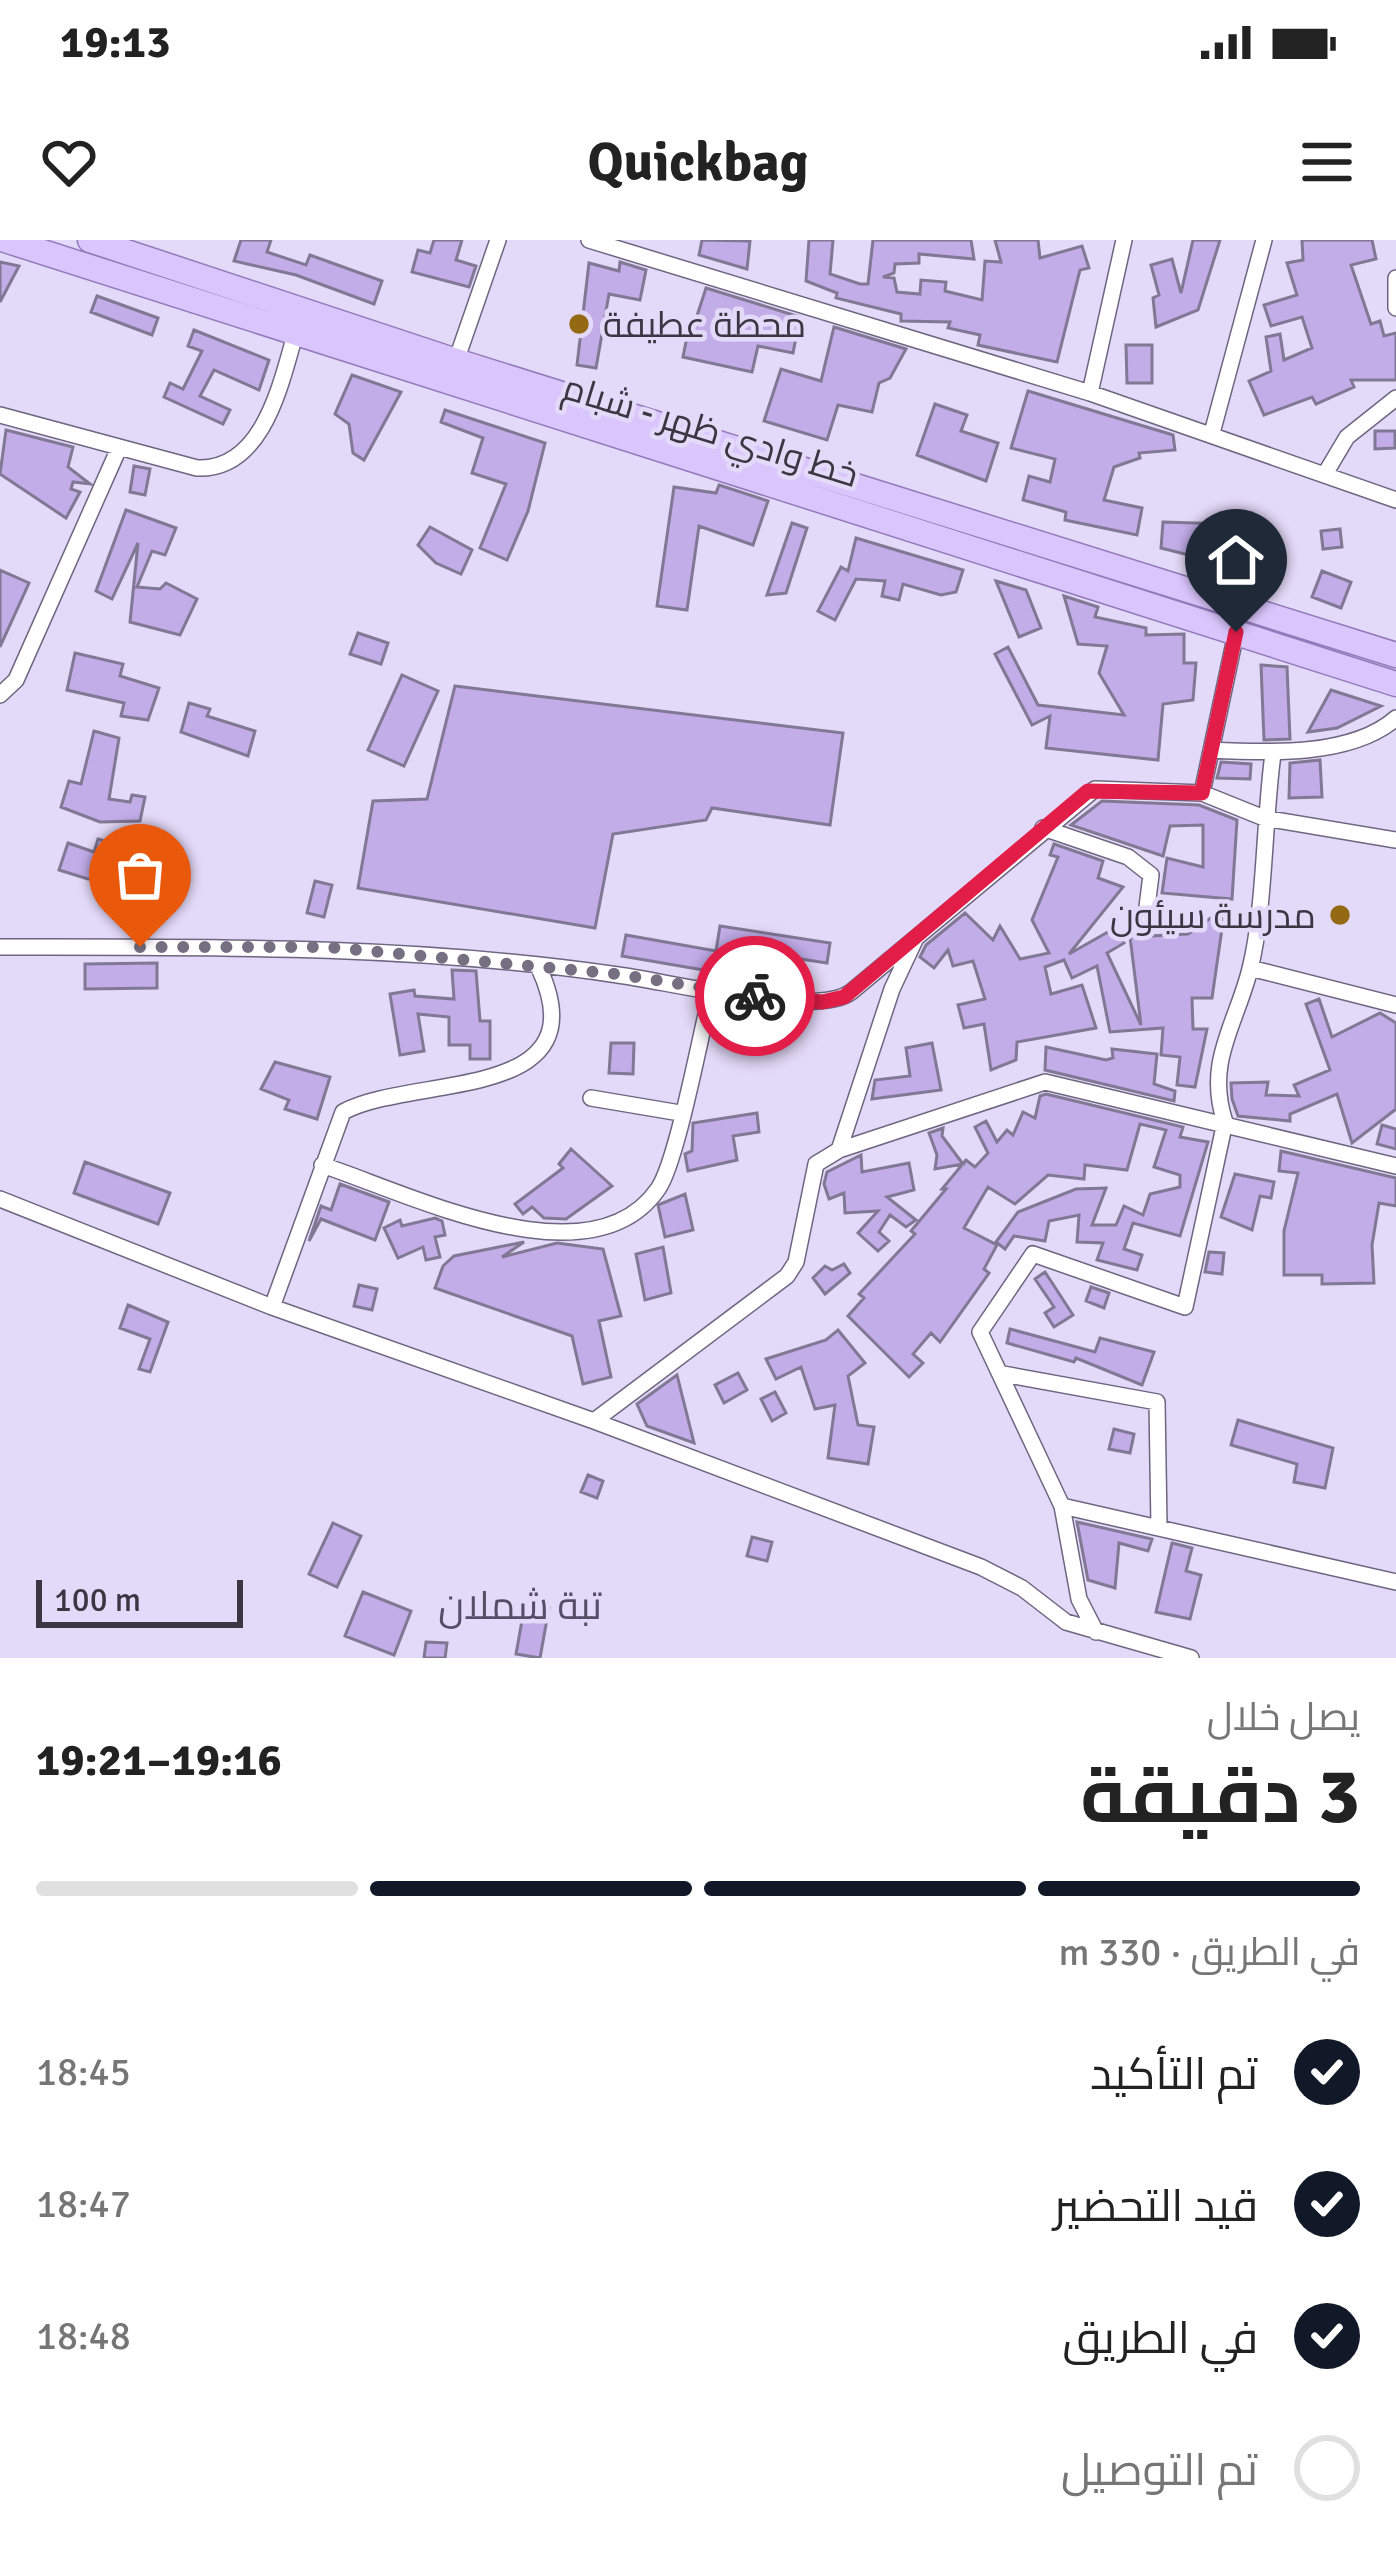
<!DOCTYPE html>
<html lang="ar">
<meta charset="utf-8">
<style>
:root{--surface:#fff;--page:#f6f6f6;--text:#222;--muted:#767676;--line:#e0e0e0;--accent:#111827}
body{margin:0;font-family:Signika,Cairo,sans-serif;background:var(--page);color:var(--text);direction:rtl;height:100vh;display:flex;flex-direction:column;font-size:45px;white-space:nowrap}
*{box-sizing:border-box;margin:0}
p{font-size:39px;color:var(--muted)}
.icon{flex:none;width:66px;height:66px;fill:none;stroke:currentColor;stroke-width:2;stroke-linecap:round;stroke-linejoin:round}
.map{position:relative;height:1418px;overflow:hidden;direction:ltr}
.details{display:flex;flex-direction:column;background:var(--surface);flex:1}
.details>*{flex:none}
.scale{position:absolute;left:36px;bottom:30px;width:207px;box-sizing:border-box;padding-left:12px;border:6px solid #3a3642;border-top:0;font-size:33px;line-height:42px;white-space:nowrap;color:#3a3642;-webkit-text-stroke:9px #e3d9f8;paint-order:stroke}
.pin{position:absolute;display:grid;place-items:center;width:102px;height:102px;color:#fff;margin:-123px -51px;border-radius:50% 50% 50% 0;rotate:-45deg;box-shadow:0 0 12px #0007}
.pin .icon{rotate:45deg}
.courier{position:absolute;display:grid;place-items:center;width:120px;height:120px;margin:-60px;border:9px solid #e11d48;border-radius:50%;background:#fff;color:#222;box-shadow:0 3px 15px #0007}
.headline em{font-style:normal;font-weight:700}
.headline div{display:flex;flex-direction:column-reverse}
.headline{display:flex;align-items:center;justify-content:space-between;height:204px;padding:0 36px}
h1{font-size:78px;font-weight:700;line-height:90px}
.bar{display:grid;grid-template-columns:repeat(4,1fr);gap:18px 12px;align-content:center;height:144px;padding:0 36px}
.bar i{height:15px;border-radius:9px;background:var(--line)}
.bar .current{background:var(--accent)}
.bar p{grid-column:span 4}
ol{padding:0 36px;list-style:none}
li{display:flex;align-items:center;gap:36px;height:132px}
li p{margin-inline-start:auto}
li .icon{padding:12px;border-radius:50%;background:var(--accent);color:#fff;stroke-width:4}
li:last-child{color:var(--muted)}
li i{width:66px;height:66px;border:6px solid var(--line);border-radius:50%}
.status{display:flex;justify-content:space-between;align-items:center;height:84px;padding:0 60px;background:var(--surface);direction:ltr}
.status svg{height:33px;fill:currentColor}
header{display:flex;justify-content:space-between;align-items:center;height:156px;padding:0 36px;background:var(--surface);font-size:54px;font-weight:700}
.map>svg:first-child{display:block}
.building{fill:#c2ade9;stroke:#817894;stroke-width:3}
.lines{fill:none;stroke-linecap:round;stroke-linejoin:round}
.street-casing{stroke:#6e6580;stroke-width:18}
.primary-casing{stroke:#927bbb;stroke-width:27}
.street{stroke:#fff;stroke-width:15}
.primary{stroke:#dac6fd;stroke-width:24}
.done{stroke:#756f82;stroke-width:12;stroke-dasharray:0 21.6}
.route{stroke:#e11d48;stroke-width:15}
.poi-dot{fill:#946914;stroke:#e3d9f8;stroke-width:4.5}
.labels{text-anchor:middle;stroke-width:9;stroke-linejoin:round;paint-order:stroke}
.poi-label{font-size:36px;fill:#3a3642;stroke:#e3d9f8;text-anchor:start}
.street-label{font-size:36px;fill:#3a3642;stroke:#e3d9f8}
.neighbourhood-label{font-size:39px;fill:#564d67;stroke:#e3d9f8}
</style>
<div class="status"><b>19:13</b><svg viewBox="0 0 49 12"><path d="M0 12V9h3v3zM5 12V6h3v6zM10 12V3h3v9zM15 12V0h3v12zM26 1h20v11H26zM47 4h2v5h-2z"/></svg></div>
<header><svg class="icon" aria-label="menu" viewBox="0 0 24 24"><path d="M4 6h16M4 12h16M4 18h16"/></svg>Quickbag<svg class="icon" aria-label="heart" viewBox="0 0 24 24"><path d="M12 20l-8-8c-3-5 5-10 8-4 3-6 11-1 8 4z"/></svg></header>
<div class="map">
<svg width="1396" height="1418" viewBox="0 0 1396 1418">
<rect width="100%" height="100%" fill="#e3d9f8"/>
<path class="building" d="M241 0H271L267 12 306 25 310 15 382 41 374 64 296 35 234 21Z
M434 0H462L456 20 476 26 469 47 412 32 418 10 430 13Z
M702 0 750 1 747 29 699 15Z
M809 0H833L830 34 860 44H868L873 0H971L974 19 919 14V23L895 24 894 33 883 37 894 38 897 52 920 54 921 40 946 42 945 51 982 60 985 21 1001 22 995 0H1038L1040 18 1082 6 1089 28 1080 30 1057 122 978 105 980 95 948 88 950 82 901 81V74L836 58 837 53 806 41Z
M1193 0H1220L1198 70 1156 87 1153 58 1159 55 1151 25 1172 19 1181 53Z
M1302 0H1372L1376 19 1351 25 1371 84 1380 81 1384 96 1396 93V140H1351L1354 147 1316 164 1312 157 1264 175 1249 141 1271 131 1266 97 1280 94 1284 120 1312 108 1302 77 1271 86 1264 65 1297 55 1287 23 1303 20Z
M0 22 19 26 0 62Z
M620 22 646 30 640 60 609 54 596 128 577 125 589 23 619 31Z
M706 48 800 77 793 113 758 106 752 132 683 117 690 81 695 82Z
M97 56 158 78 152 95 91 72Z
M834 87 906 109 890 138 879 143 872 172 838 165 827 200 764 181 781 129 821 141Z
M194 90 269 120 259 150 214 130 200 156 230 170 223 184 164 157 170 143 183 149 202 111 188 106Z
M1126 105H1152V143H1127Z
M352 135 401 152 364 220 353 213 349 184 335 174Z
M1028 151 1173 195 1175 210 1139 213 1140 218 1114 227 1104 260 1142 268 1137 295 1065 280 1066 272 1023 260 1029 236 1050 242 1055 219 1011 208Z
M935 164 967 175 961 191 998 203 986 241 917 215Z
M445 170 545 203 528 271 507 320 480 308 506 244 472 233 483 198 441 182Z
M6 190 73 207 68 227 90 244 73 242 71 249 80 252 66 278 0 234Z
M1375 191H1395V208L1375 209Z
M134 226 150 229 145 255 130 252Z
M719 245 768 261 753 305 699 286 687 370 657 366 674 247 716 253Z
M126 270 176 288 165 315 152 311 137 347 160 349 166 343 197 359 180 395 130 382 138 303 112 359 96 351Z
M1163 282 1226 284V294L1253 292 1255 327H1201V318L1161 308Z
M792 283 807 288 786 353 767 355Z
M430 287 472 310 461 334 436 323 418 305Z
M1340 289 1342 307 1323 309 1321 291Z
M856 298 963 330 956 352 941 355 903 344 899 360 882 356 885 341 856 339 835 380 818 371 841 327 848 331Z
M0 330 29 343 0 407Z
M1322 331 1351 342 1341 368 1312 357Z
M996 341 1026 350 1041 388 1019 397Z
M1064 356 1098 367 1095 377 1146 388V395L1184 394V423H1196L1193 460 1163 464 1158 520 1046 508 1050 476 1032 485 995 414 1008 407 1038 465 1124 475 1099 433 1107 406 1078 404Z
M358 393 388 403 381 424 350 414Z
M75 413 123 424 120 436 159 448 148 480 121 476 124 463 67 450Z
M1261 425 1287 427 1290 499 1264 500Z
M402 435 438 451 404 526 368 510Z
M455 446 843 493 830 585 712 568 706 580 613 594 595 688 358 648 373 561 427 559Z
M1331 450 1381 466 1337 488 1308 492Z
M189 463 210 469 207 476 255 491 248 516 181 492Z
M94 491 119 498 109 559 130 562 132 555 145 557 140 581 100 582 61 567 69 541 81 544Z
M1320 520 1322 557 1289 558 1290 523Z
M1221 522 1251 524 1250 539 1217 538Z
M1102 561 1199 565 1237 580 1232 659 1162 653 1167 618 1203 627V585L1170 586 1163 616 1071 585Z
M98 599 124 607 113 639H88L59 630 68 603 94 612Z
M1054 604 1103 621 1098 638 1123 647 1069 714 1115 688 1124 703 1107 713 1141 785 1130 697 1188 694 1225 668 1212 758H1192L1193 789H1207L1195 847 1177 845 1180 817 1161 815 1163 788 1110 792 1097 726 1072 738 1064 720 1045 727 1051 754 1082 745 1096 788 1017 802 1016 820 991 830 984 784 964 788 958 765 985 759 973 721 953 726 948 710 934 728 920 717 926 705 965 673 993 700 1000 686 1020 719 1049 713 1032 680 1058 617 1050 615Z
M315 641 332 645 324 677 307 673Z
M720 686 830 703 827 723 748 711 744 737 622 716 626 695 716 711Z
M157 723V748L85 749V724Z
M452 730 476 731 480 781H490V819H470V805H449V777L418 774 424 811 400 815 390 754 414 750 415 756 454 759Z
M1319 759 1332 797 1380 773 1396 783V869L1352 903 1337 854 1290 874V881L1238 876 1232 859 1231 843 1268 842 1266 855 1299 856 1294 845 1330 830 1306 764Z
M611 803H634L633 834 609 833Z
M932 803 941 850 872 859 875 840 910 836 906 808Z
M1046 807 1106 820 1113 818 1112 809 1157 814 1154 844 1175 851 1174 861 1045 830Z
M275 822 330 837 317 879 285 869 289 860 261 849Z
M1046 854 1183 887 1180 897 1208 902 1180 996 1133 983 1124 1009 1142 1015 1137 1030 1097 1020 1103 1003 1077 1002 1079 975 1049 981 1045 1001 1014 996 1005 1009 996 1002 1018 972 1076 949 1106 948 1092 985H1116L1124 966 1143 975 1150 954 1180 947V935L1154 927 1166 890 1140 884 1127 930 1085 925 1084 939 1048 935 1015 964 988 947 964 988 997 1005 984 1029 989 1033 940 1102 931 1093 913 1114 923 1123 909 1137 848 1076 864 1058 859 1054 915 994 911 991 946 949H942L966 920 975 927 988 913 975 887 986 881 997 902 1007 890 1013 895 1023 872 1035 878 1040 856Z
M757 873 759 892 733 896 737 920 688 931 685 914 692 911 693 883Z
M1382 885 1396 889V909L1377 904Z
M943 888 942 896 963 924 935 929 937 915 929 893Z
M571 909 612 946 566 979 544 978 532 967 523 974 515 964 563 928 559 924Z
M1281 911 1396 938V966L1379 963 1372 1005 1374 1043 1322 1044V1035H1284V991L1298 933 1279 931Z
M861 915 862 932 909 923 914 950 887 957 916 980 906 987 890 975 879 992 889 1001 878 1011 858 993 878 971 845 973 844 953 829 959 824 944 827 932Z
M85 922 170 953 158 984 74 953Z
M1235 934 1274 942 1271 958 1260 956 1252 990 1221 977Z
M340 944 389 962 375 1000 321 979 309 1001 321 966 331 970Z
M685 954 693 990 665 997 658 965Z
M435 978 442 981 445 995 435 997 440 1017 426 1020 423 1007 398 1018 384 988 400 980 402 986Z
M524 1002 502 1017 557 1003 603 1009 621 1076 599 1081 611 1137 583 1144 572 1096 435 1048 443 1026 454 1016Z
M663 1007 671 1053 645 1060 636 1014Z
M1209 1012 1224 1013 1222 1034 1205 1032Z
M844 1024 850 1033 825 1054 813 1038 825 1026 832 1030Z
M1045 1032 1073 1075 1054 1087 1045 1073 1054 1067 1035 1039Z
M359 1045 377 1049 372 1070 354 1066Z
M1091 1047 1109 1053 1104 1068 1086 1061Z
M128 1065 168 1082 150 1132 139 1129 150 1099 120 1088Z
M1010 1089 1095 1112 1100 1098 1154 1112 1142 1145 1076 1118 1074 1122 1007 1103Z
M838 1090 865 1123 848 1136 858 1185 874 1187 868 1224 828 1218 835 1165 815 1169 801 1127 776 1139 766 1119 826 1100Z
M738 1133 747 1150 724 1163 715 1145Z
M677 1135 694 1203 647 1186 637 1164Z
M775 1152 786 1173 772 1181 761 1159Z
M1238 1180 1333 1208 1325 1248 1294 1242 1297 1224 1231 1205Z
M1114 1189 1134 1194 1130 1213 1109 1209Z
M588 1235 603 1241 597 1258 581 1252Z
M1077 1282 1152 1299 1148 1311 1119 1303 1115 1348 1088 1340Z
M333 1283 361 1296 337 1347 309 1334Z
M752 1297 772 1302 767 1321 747 1316Z
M1172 1303 1192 1308 1186 1331 1201 1335 1190 1379 1156 1372Z
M363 1352 411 1371 394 1415 345 1396Z
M525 1364 549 1368 540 1418 516 1414Z
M426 1402 447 1403 445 1418H424Z"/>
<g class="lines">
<defs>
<path id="street" d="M589 0 1090 153 1396 260
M1396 38V68
M456 121 498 0
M1090 153 1124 0
M0 175 197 228C263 231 281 143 295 95
M1212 193 1264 0
M1325 234 1347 197 1396 158
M0 455 16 440 119 208
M1211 510C1267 513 1352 517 1396 478
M1202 553 1236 393
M1043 588 1128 617 1151 635 1146 675
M915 700 892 749 839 910 1045 842 1396 926
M0 707C206 707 414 705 618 735 666 741 815 779 851 752L1095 549 1202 553 1264 578 1396 600
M1250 728 1396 765
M591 858 680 873
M322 925C408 953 591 1046 658 949 677 922 701 792 711 753
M0 959 272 1067 594 1181 981 1327 1022 1348 1066 1382 1191 1418
M272 1067 343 872C413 834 602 864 539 728
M1003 1134 1157 1162 1159 1286
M594 1181 787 1036 796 1022 816 924 839 910
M1062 1266 1396 1342
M1096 1392 1079 1359 1062 1266 980 1092 1033 1014 1185 1067 1225 882C1205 822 1236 785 1250 729 1265 669 1264 579 1273 514"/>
<path id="primary" d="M5 0 1396 444
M90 0 456 121 1396 415"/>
</defs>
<use href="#street" class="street-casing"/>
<use href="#primary" class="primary-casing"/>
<use href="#street" class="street"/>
<use href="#primary" class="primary"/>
</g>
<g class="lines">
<path class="done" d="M140 707H326L617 734 755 756"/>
<path class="route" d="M755 756 822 762 844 757 1088 551 1202 553 1236 392"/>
</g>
<g class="poi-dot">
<circle cx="579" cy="84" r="12"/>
<circle cx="1340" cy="675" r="12"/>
</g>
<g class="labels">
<g class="poi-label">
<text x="603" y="97">محطة عطيفة</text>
<text x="1316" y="688" text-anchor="end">مدرسة سيئون</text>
</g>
<g class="street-label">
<text transform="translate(711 190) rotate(17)" y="13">خط وادي ظهر - شبام</text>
</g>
<g class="neighbourhood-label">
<text x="520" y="1379">تبة شملان</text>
</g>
</g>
</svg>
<div class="scale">100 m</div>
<div class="pin" style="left:140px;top:707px;background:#ea580c"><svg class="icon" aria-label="bag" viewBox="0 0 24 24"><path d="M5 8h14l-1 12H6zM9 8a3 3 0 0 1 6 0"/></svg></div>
<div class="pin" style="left:1236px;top:392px;background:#1f2937"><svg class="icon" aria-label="home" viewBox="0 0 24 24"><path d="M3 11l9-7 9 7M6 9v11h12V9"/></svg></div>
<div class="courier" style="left:755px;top:756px"><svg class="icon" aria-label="bike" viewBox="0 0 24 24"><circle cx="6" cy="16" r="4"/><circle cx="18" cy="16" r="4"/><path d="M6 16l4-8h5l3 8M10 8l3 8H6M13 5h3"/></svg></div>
</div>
<section class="details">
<div class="headline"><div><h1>3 دقيقة</h1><p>يصل خلال</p></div><em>19:16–19:21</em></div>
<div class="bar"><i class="current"></i><i class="current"></i><i class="current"></i><i></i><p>في الطريق · 330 m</p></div>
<ol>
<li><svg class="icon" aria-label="check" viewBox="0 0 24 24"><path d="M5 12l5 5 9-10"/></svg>تم التأكيد<p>18:45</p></li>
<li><svg class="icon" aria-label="check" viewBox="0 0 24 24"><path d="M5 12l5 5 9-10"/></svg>قيد التحضير<p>18:47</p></li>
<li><svg class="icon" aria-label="check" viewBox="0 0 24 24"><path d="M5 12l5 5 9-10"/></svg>في الطريق<p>18:48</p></li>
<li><i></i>تم التوصيل</li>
</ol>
</section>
